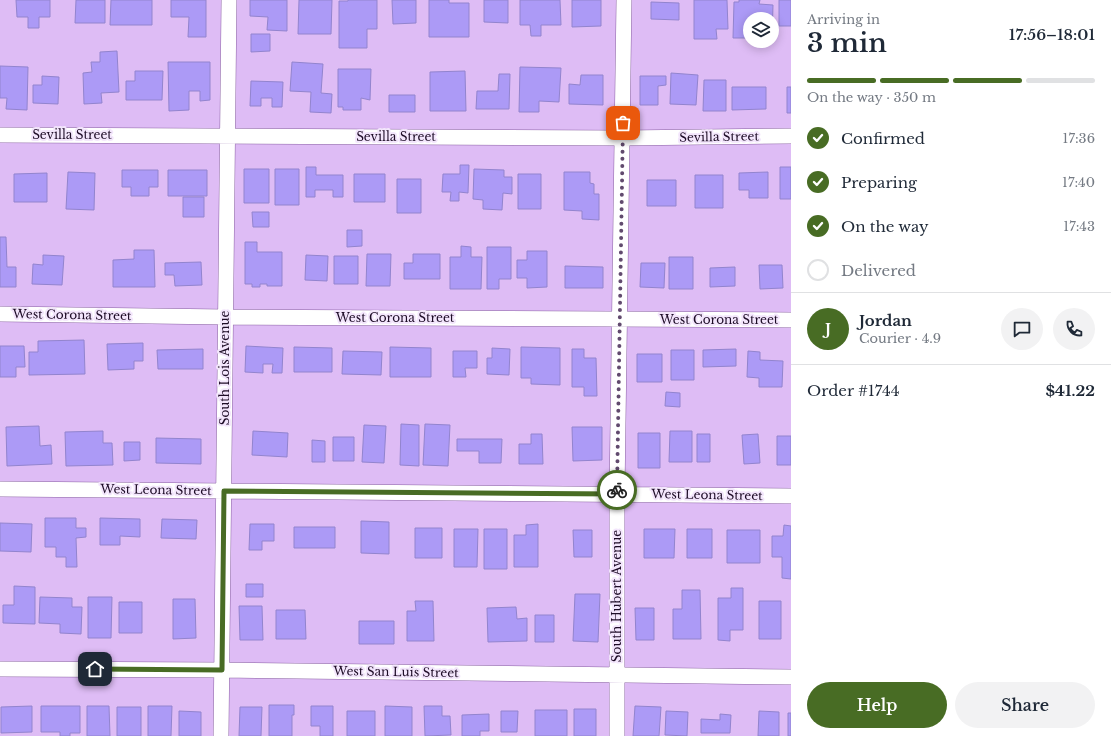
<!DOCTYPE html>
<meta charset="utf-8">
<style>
:root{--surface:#fff;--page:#f2f2f3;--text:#1f2937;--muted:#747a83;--line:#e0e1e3;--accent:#486c24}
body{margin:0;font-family:"Libre Baskerville",serif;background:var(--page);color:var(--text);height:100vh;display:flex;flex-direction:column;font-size:15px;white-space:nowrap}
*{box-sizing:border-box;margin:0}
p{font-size:13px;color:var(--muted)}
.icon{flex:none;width:22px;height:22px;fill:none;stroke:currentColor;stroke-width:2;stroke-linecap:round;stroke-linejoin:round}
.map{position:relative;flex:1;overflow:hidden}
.sheet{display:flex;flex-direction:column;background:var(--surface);width:320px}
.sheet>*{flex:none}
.controls{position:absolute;left:743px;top:12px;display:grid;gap:8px}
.controls a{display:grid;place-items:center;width:36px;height:36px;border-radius:50%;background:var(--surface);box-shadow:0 2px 10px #0003;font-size:20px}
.pin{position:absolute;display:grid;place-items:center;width:34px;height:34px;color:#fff;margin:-17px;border-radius:8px;box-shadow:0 2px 6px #0006}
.courier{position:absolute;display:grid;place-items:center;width:40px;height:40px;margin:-20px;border:3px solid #486c24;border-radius:50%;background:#fff;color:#222;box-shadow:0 1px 5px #0007}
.headline em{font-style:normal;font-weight:600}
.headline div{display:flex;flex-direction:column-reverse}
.headline{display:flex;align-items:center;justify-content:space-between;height:68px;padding:0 16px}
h1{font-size:26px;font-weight:600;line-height:30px}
.bar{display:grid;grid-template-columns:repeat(4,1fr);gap:6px 4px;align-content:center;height:48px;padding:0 16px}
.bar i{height:5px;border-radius:3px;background:var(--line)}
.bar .on{background:var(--accent)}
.bar p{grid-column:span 4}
.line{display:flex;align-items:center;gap:10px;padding:0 16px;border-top:1px solid var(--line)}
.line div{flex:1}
.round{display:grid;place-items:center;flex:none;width:42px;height:42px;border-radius:21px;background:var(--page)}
ol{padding:0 16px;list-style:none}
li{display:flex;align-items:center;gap:12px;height:44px}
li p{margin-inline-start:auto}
li .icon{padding:4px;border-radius:50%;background:var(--accent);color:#fff;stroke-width:4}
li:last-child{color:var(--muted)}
li i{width:22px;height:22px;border:2px solid var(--line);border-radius:50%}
.button{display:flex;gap:8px;margin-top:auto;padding:8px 16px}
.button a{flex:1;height:46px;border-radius:24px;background:var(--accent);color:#fff;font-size:16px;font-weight:600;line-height:46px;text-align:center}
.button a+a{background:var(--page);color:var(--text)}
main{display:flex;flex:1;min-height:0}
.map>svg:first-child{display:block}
.building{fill:#ac9af6;stroke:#9284ce}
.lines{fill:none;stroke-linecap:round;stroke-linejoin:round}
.street-casing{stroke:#8960a2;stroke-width:16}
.street{stroke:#fff;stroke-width:15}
.done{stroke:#614a6e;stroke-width:4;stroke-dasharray:0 7.2}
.route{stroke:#486c24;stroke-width:5}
.labels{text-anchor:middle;stroke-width:4;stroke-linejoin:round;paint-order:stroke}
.street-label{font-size:12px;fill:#1d0c26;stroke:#f3e6fc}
</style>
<main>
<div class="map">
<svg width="791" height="736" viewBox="0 0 791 736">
<rect width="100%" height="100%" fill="#debcf5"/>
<path class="building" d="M16 0H50V17H39V28H28V17H17Z
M76 0H105V23H75Z
M111 0H152V25H110Z
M171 0H206V37H188L189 17H171Z
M250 0H287V31L267 30 268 17 250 16Z
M299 0H332L331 34H298Z
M348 0H377V29H367V48H339V1H348Z
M392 0H416V23L393 24Z
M429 0H449V3H469V37H429Z
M484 0H508V23L484 22Z
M520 0H560L561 25H541V36H531L530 25H520Z
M572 0H601V26L572 27Z
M694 0H727L728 29H716L717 39H694Z
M739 0H760L759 4 773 5 772 39V19H750V38H733L734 2H739Z
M779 0H791V26H779Z
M651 2 679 3V20L651 19Z
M251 34H270V51L251 52Z
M117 51 119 92 101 93 102 103 84 104 83 73 92 72 91 62H100V52Z
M168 62H210V100L200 101V91H189V110L169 111Z
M292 62 323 64 321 93 332 94 331 113 310 112 311 92 290 91Z
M0 66 28 67 27 110 6 109 7 98H0Z
M520 67 561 68 559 102 539 101V112H519Z
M338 69H371L370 100 361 98V110H343V107H338Z
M135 71H163L162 100H126V81H135Z
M465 71 466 111H430V72Z
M671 73 698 75 696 105 670 104Z
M499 74H510L509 109H476L477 91H498Z
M581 75H603V105L569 104V84L580 85Z
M42 76 59 77 58 104 33 103V85H42Z
M640 76H666V85L658 86V105H640Z
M704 80H726V111H703Z
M251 81 283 82 282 107H272V98H261V106H250Z
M732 87H766V109L732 110Z
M787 87H791V113H787Z
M389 95H415V112H389Z
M460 165H469L468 193 459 192V201H450L451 192H442L443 174H460Z
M306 167H316V175H343V197H333V190H315V197H306Z
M780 167H791V199H780Z
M244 169H269V203H244Z
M275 169H299V205H275Z
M474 169 504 170V177H512V194L503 193 502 210 483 209V200L473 199Z
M122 170H158V187H149V196H131V187H122Z
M168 170H207V196H168Z
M68 172 95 173 94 210 66 209Z
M564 172H590V183L594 184V194H599V220L582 219V211L564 210Z
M768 172V198H749V190H739V173Z
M47 173V202H14V174Z
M354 174H385V202H354Z
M518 174H541V209H518Z
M695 175H723V208H695Z
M397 179H421V213H397Z
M647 180H676V206H647Z
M183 197H204V217H183Z
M252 212H269V227H253Z
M347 230H362V246L347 247Z
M0 237H6L7 267H16V287H0Z
M245 242H257V252H282V286H267V284H260V287H252V284H245Z
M461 246 471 247V257H482L481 289H450V257H461Z
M487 247H511V279H499V289H487Z
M134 250H154L155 287H113V260L134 259Z
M527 251H547V287L527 288V278H517V260H527Z
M367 254H391L390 286H366Z
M413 254H440V279H404V263H413Z
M43 255 64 256 62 285 32 284 33 264 43 265Z
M306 255 328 256 327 281 305 280Z
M334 256H358V284H334Z
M669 257H693V289H669Z
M201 262 202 285 175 286 174 275H165V263Z
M641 263H665L664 288 640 287Z
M759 265H782L783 288 760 289Z
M565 266 603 267V288H565Z
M735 267V286L710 287V268Z
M84 340 85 374 29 375V352H38V341Z
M143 343V361H134V369L108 370 107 344Z
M0 346H24L25 367H16V377H0Z
M246 346 283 348 282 373H272L273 364H263V373L245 372Z
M294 347 332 348V372H294Z
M390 347 431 348V377H390Z
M521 347 560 348V385L531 384V378H521Z
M492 348 510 349 509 375 487 374V358H492Z
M203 349V369H158L157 350Z
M572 349H584V358H596L597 396H584V387H572Z
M736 349V366L703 367V350Z
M671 350H694V380H671Z
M343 351 382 352 381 375 342 374Z
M453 351H477V368H465L466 377H453Z
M748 351 760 352V360L783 361 782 387H759V378L747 377Z
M637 354H662V382H637Z
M666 392 680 393V407L665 406Z
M401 424 419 425V466L400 465Z
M425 424 450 425 448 466 423 465Z
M364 425 386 426 384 463 362 462Z
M39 426 40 446 51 445 52 464 7 466 6 427Z
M572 427H602V460L573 461Z
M103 431V443H112L113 465 66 466 65 432Z
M253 431 288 433 287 457 252 455Z
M670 431H692V462H669Z
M638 433H660V468H638Z
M531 434H542L543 464H519V444H531Z
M697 434H710V462H697Z
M758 434 760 463 744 464 742 435Z
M777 436H791V465H777Z
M333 437H354V461H333Z
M156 438 201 439V464L156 463Z
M457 439H502L501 463H479V451H457Z
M312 440 325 441V462H312Z
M124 442H140V460L124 461Z
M45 518H76V528H86V537L76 538 77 567H66V557H56V547H45Z
M100 518 140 519V537L120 536V545H100Z
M162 519 197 520 196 539 161 538Z
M361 521 389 522V554L361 553Z
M0 523 32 524 31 552 0 551Z
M250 524H274V541H262V550H249Z
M538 524V567H514V535H526V525Z
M784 525 791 526V579L782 578V557H772V536H783Z
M294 527H335V548H294Z
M415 528H442V558H415Z
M454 529H478L477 567H454Z
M484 529H507V569H484Z
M644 529H675L674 558H644Z
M687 529H712V558H687Z
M573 530H592V557H574Z
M727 530H760V563H727Z
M246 584H263V597H246Z
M14 586 35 587V624L3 623V605H14Z
M731 588H743V630H730V641L718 640V598H731Z
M682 590H700L701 639H673V609H682Z
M575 594H600L598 642 573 641Z
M40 597 72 598V607H82L81 634 60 633V624L39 623Z
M88 597H112L111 638H88Z
M173 599H195L196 638 173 639Z
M415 601H433L434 641H407V611H416Z
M759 601H781V639H759Z
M119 602H142V633H119Z
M239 606H262L263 640H240Z
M516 607 517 619 527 618V641L488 642 487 608Z
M635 608H654V640H636Z
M276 610H305L306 639H276Z
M535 615H554V642H535Z
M359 621H394V644H359Z
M269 705H294V715H292V736H269Z
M32 706V732L1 733V707Z
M41 706H80V733H70V736H60V732H41Z
M87 706H109L110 736H87Z
M148 706H172L171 736H148Z
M311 706H333V736H320V726H311Z
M385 706 412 707V736H385Z
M424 706H442V716H450L451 735 425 736Z
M635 706 661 707 659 736H633Z
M117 707H141V736H117Z
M240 707H262L261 736H239Z
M574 709H596V736H574Z
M535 710H567V736H535Z
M179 711 201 712V736H179Z
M347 711H375V736H347Z
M501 711H518L517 732H501Z
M666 711 688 712 687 736 665 735Z
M759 711 779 712V736H758Z
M788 713H791V736H788Z
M489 714V731H480V736H462V715Z
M720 714 731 715 730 733H701V719L720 720Z"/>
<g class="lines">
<defs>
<path id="street" d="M0 135 623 138 791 136
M0 314 226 317 791 320
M0 489 791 496
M0 669 222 670 791 677
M221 736 229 0
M617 736V494L624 0"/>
</defs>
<use href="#street" class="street-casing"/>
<use href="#street" class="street"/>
</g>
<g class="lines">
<path class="done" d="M617 490 623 123"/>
<path class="route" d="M95 669 222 670 224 491 617 494V490"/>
</g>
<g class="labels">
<g class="street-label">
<text x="72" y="139">Sevilla Street</text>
<text x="396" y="141">Sevilla Street</text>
<text transform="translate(719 137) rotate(-1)" y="4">Sevilla Street</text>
<text transform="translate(72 315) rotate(1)" y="4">West Corona Street</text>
<text x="395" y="322">West Corona Street</text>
<text x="719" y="324">West Corona Street</text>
<text transform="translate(225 368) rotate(-90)" y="4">South Lois Avenue</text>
<text transform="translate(156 490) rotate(1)" y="4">West Leona Street</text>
<text transform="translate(707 495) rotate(1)" y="4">West Leona Street</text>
<text transform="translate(617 596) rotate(-90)" y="4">South Hubert Avenue</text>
<text transform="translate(396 672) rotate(1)" y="4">West San Luis Street</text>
</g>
</g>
</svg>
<div class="controls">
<a><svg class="icon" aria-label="layers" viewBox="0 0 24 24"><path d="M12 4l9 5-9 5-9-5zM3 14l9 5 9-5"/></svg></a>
</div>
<div class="pin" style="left:623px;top:123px;background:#ea580c"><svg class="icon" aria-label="bag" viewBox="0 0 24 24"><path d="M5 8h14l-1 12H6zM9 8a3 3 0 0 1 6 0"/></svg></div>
<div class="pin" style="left:95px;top:669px;background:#1f2937"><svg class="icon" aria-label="home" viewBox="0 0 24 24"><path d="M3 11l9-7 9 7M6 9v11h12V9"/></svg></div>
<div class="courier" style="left:617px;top:490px"><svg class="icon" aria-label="bike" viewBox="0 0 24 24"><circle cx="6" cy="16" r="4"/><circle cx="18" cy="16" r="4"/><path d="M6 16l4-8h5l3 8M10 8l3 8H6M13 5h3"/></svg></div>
</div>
<section class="sheet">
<div class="headline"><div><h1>3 min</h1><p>Arriving in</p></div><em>17:56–18:01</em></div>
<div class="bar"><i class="on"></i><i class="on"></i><i class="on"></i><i></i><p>On the way · 350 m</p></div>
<ol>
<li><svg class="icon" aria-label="check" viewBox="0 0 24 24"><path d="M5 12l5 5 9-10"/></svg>Confirmed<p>17:36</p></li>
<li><svg class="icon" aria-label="check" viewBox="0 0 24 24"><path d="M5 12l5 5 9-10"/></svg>Preparing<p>17:40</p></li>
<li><svg class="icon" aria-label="check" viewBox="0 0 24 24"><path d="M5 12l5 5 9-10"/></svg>On the way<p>17:43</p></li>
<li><i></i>Delivered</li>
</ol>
<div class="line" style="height:72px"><b class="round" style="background:var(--accent);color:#fff">J</b><div><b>Jordan</b><p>Courier · 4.9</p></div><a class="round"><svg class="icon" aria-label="chat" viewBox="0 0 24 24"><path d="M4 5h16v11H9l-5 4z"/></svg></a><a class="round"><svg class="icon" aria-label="phone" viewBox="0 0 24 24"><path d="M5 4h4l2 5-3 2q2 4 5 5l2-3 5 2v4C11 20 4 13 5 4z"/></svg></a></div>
<div class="line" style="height:52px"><div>Order #1744</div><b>$41.22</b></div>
<div class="button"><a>Help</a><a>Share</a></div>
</section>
</main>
